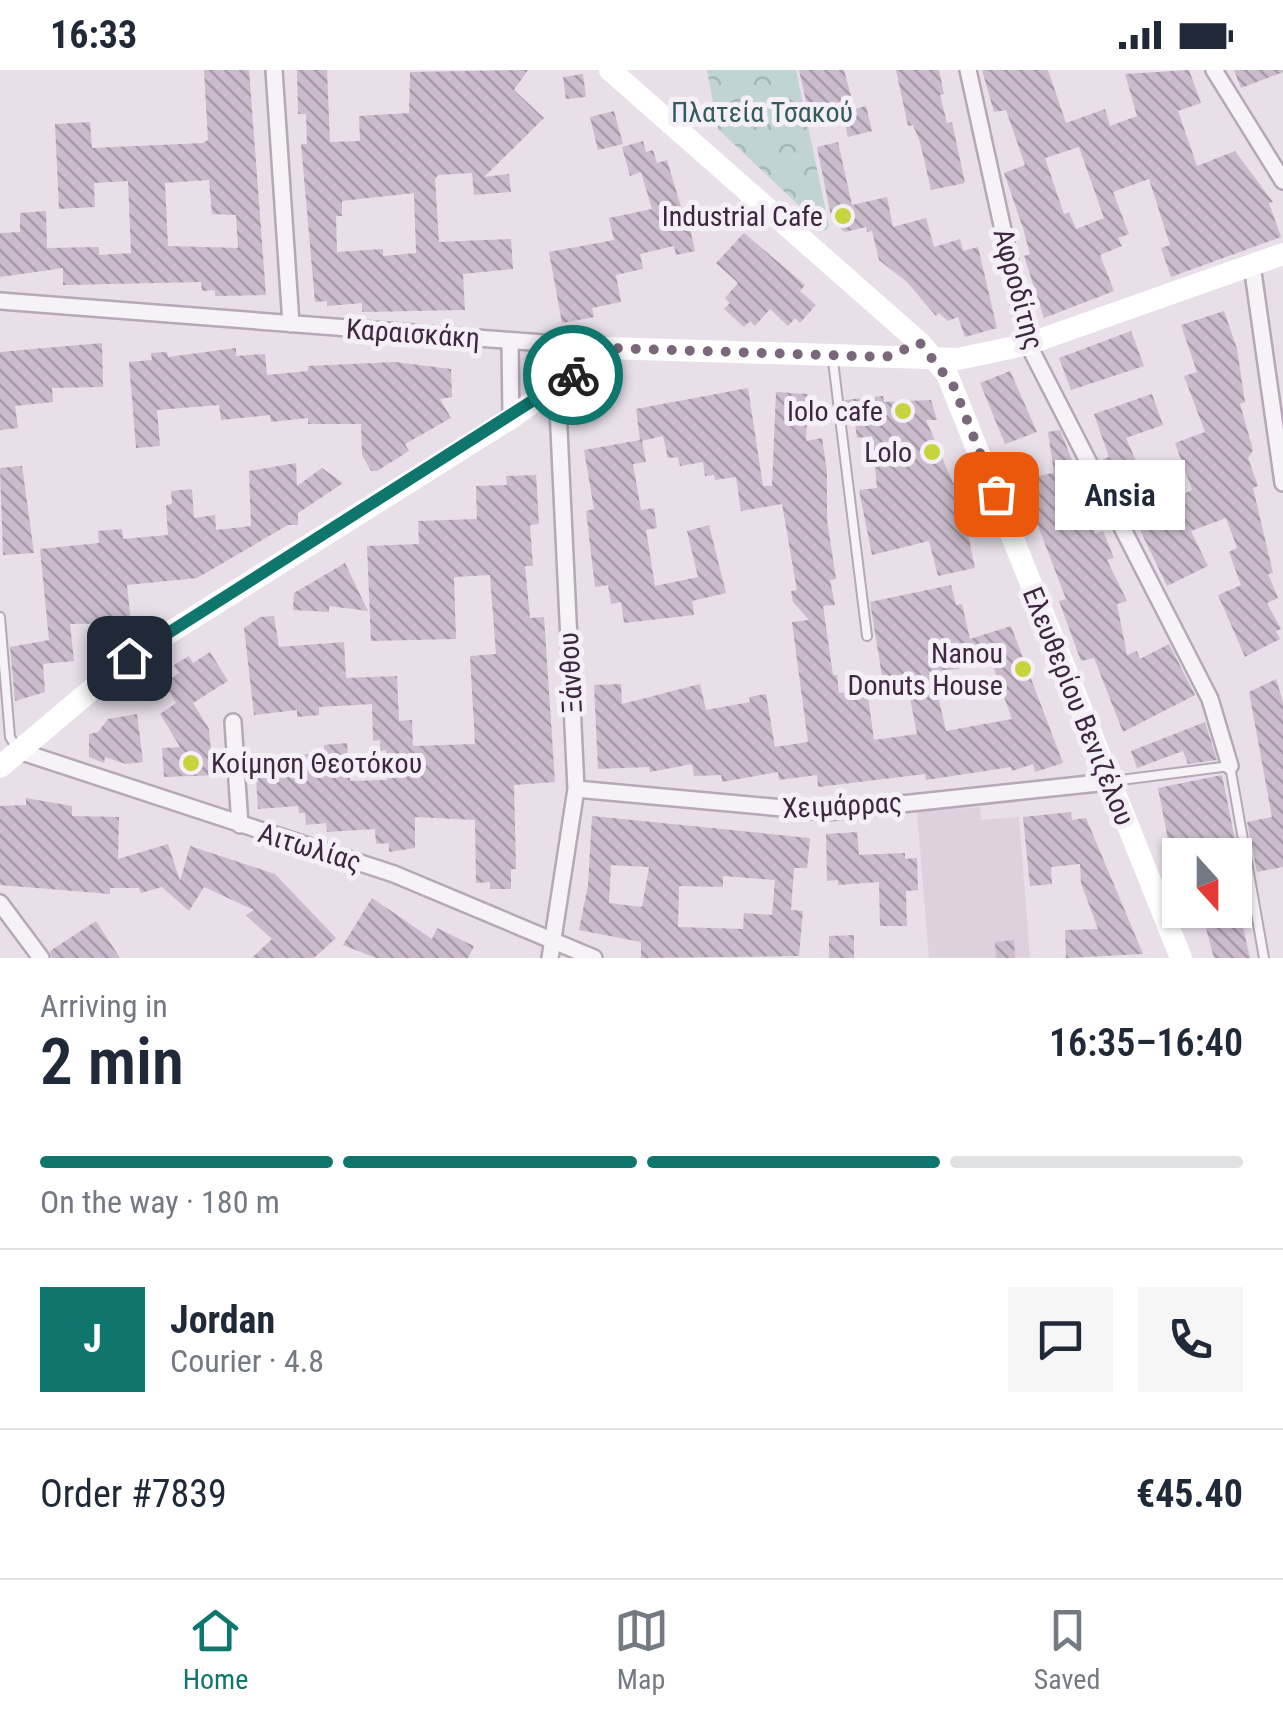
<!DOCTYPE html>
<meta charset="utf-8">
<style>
:root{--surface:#fff;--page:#f6f6f7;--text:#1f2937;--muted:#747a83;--line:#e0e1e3;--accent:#0f766e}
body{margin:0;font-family:"Roboto Condensed",sans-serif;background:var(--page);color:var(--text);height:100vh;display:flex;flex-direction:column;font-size:38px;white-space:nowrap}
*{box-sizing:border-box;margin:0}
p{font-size:32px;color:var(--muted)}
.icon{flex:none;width:55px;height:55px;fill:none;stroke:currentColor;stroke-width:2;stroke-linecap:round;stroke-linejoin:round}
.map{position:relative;height:888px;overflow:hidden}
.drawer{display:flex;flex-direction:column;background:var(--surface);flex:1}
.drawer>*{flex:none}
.needle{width:65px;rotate:159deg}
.tools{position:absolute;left:1162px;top:768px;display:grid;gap:20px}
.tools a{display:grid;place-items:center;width:90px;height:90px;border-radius:0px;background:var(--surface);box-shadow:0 2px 8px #0004;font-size:50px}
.pin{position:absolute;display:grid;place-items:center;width:85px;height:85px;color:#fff;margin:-42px;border-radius:20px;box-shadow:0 5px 15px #0006}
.courier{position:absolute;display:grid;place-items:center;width:100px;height:100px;margin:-50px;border:8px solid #0f766e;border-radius:50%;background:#fff;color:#222;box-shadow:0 2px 12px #0007}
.bubble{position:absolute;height:70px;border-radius:0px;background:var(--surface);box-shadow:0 2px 8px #0004;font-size:32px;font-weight:600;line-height:70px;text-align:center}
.overview em{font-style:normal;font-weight:600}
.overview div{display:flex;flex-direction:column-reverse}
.overview{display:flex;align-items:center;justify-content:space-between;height:170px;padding:0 40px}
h1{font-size:65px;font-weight:600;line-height:75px}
.bar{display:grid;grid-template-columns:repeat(4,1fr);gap:15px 10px;align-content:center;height:120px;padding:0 40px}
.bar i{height:12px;border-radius:8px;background:var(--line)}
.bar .current{background:var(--accent)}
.bar p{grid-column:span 4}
.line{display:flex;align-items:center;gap:25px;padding:0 40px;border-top:2px solid var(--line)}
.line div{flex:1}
.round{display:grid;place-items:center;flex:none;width:105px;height:105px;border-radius:0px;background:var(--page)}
.status{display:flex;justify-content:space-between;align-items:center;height:70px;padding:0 50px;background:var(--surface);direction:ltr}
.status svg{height:28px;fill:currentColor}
.menu{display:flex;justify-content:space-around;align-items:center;height:140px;border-top:2px solid var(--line);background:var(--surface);font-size:28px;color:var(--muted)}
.menu a{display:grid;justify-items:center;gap:5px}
.menu .current{color:var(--accent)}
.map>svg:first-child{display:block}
.built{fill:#ddd1de}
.park{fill:url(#park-crowns)}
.building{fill:url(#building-back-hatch);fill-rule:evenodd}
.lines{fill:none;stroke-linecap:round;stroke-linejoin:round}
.lane-casing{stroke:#b5a8b7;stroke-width:12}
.street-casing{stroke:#b5a8b7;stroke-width:20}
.lane{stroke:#f7f2f7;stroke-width:8}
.street{stroke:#f7f2f7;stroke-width:15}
.secondary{stroke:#fff;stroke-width:22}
.done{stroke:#7a677c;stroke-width:10;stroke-dasharray:0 18}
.route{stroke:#0f766e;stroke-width:12}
.poi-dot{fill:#c7d43e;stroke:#f5eff7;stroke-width:4}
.labels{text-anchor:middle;stroke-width:10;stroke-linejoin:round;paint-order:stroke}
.park-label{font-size:28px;fill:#345b5e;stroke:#f5eff7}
.poi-label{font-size:28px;fill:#3e2741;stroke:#f5eff7;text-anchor:end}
.street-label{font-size:28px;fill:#3e2741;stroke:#f5eff7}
</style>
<div class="status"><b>16:33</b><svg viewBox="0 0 49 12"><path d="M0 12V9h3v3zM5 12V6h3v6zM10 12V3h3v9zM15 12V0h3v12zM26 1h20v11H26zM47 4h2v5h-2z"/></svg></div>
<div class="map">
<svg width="1283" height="888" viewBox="0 0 1283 888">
<defs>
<pattern id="park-crowns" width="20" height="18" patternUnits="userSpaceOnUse" patternTransform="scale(2.5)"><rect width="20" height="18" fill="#c0d4d3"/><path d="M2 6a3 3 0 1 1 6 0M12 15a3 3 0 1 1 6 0" fill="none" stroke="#a6b6b6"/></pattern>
<pattern id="building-back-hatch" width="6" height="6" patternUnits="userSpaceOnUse" patternTransform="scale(2.5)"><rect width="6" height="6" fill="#cabccc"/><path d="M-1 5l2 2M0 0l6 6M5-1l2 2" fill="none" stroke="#a599a7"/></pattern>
</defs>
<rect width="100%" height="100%" fill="#e8dfe9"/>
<path class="built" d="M980 737 981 750 1019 747 1030 888H929L917 742Z"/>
<path class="park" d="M707 0H796L829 156 826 161 718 59Z"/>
<path class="building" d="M204 0H249L266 225 215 226V220L202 221 201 212 63 215V198L0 207V163L20 162V143L46 141 47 178 99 177V185L131 183 128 111 94 113 95 137 59 139 55 54 90 52 92 78 203 73 208 70ZM209 110 212 144 236 145 238 178 168 176 165 113Z
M297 0H327L330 72 360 71 359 46 409 43 410 2 528 0 514 20 544 48 484 107 509 104 511 122 474 125 472 103 438 105 435 109 439 172 511 169 513 199 463 204 465 240 362 242V233L327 236V231L315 232 301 74H307L306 44H298ZM414 123 416 183 383 186V179L337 182 336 146H342V131Z
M799 0H844L853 33 809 44Z
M896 0H939L944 24 940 25 947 53 952 52 965 113 931 120 920 72 913 55 908 56Z
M982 0H1048L1066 53 1105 39 1110 56 1137 46 1125 4 1189 0 1201 33 1178 41 1197 96 1235 81 1273 132 1269 133 1281 167 1171 207 1161 178 1170 175 1149 109 1113 122 1129 164 1118 168 1122 176 1100 185 1114 221 1044 248 1024 186 1030 184 1023 158 1004 103 1025 95 1006 40 994 42ZM1079 77 1104 148 1076 159 1069 142 1064 144 1045 88Z
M1234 0H1283V2L1241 18Z
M583 4 586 27 566 29 563 7Z
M866 36 872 61 848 67 842 42Z
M614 41 623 74 598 80 590 47Z
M643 71 646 82 653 80 657 93 667 90 682 140H686L695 181 676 185 674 176 640 184 643 199 616 205 621 232 592 238 594 247 562 253 549 182 614 170 609 148 652 139 641 102 630 106 622 77Z
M838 72 852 135 887 127 893 157 926 148 934 177 960 169 963 181 978 177 997 258 965 267 958 247 948 251 939 243 936 246 907 212 879 190 872 161 867 162 866 157 845 162 832 151 817 77Z
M744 163 805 215 800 221 816 235 800 253 795 248 788 256 770 239 755 256 750 251 744 257 724 239 730 233 725 228 738 213 716 193Z
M1224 241 1237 279 1245 332 1240 334 1253 380 1248 388 1258 416 1253 418 1273 503 1268 504 1278 528 1267 533 1281 559 1276 561 1280 569 1245 587 1218 525 1241 515 1229 482 1237 478 1226 448 1191 461 1208 496 1167 516 1127 433 1123 434 1116 421 1103 389 1109 387 1094 344 1152 324 1163 355 1126 368 1156 437 1192 420 1175 373 1205 362 1184 306 1197 302 1181 255Z
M1131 261 1144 296 1071 320 1059 288Z
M102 273 103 317 52 318 53 332 15 336 18 358 0 360V282Z
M236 278V286L265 284 267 305 308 301V296L395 292 451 299 452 327 440 329 451 348 405 374 409 381 377 401H371L362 385 361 354H308V348L271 352 270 345 221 350 219 335 157 340 160 376 136 378 129 292 152 290 151 283 167 282 168 287Z
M1010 301 1037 362 1005 374 980 313Z
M748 318 763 416H772L776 322 808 324 806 371 822 368 827 402V450L836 509 830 510 835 535 823 536 833 605H837L839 623 867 619 874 670 917 664 906 607 883 612 870 532 951 515 956 535 962 534 970 569 1011 556 1063 693 1035 702 1033 694 1012 701 1011 697 926 710 925 704 818 717 817 705 779 710 778 702 722 712 721 705 694 706 692 694 650 702 649 697 598 699 594 615 621 614 622 634 700 614 706 640 750 632 749 627 766 624 775 677 808 672 792 552 809 550 793 532 791 521 797 520 782 434 741 441 736 407 715 410 714 405 705 406 703 392 680 396 678 387 668 388 663 366 642 371 646 392 633 394 641 440 654 438 657 458 646 460 655 516 698 507 687 461 709 455 726 523 692 531 694 545 624 553 621 532 611 534 608 515 595 517 586 441 594 439 584 380 640 370 636 339ZM991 591 1012 649 946 661 933 604Z
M883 326 884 332 931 330 937 350H926L953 413 957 412 975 498 938 506 929 471 872 485 859 420 877 418 872 366 857 368 855 353 848 354 845 330Z
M1060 360 1076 400 1086 411 1095 464 1103 461 1114 488 1107 490 1127 531 1117 534 1127 585 1137 581 1140 589 1169 574 1195 625 1123 662 1094 588 1081 591 1059 531 1066 529 1037 453 1030 455 1026 408 1054 403 1048 362Z
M296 393 297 416 322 398 343 413 298 443V455H288L197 508 127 515 131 553 70 554 74 591 43 594 45 622 15 631 10 577 49 570 40 479 99 473 98 461 122 459 123 469 168 465 166 435 172 434 171 421 192 419 194 448 215 445 216 460 251 456 249 401Z
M22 396 34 483 3 485 0 398Z
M536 405 539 454 530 455 533 496H525L530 548 544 547 555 712 514 715 516 799H511V819H490V812L476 813 475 750 415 747V778L389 782V773L376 774 375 759 327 762 326 753 306 755 305 743H299L298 736 258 739 255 694H267V687L324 683V675L347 673 350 711 387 710 386 680 380 681V670L373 671 372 634 319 637V645L297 647V640L254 645 244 558 260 547 274 546 279 577 344 572 346 608 397 606 399 651 412 650 413 676 475 674 470 586 496 584 490 505 454 507 456 569 371 571 367 476 419 474 418 451 477 449 476 416 507 415 506 406Z
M345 493 368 541 329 536V542L293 540 294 523Z
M210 582 228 611 193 633 209 659 211 682 218 681 220 705 164 707 162 678 180 677 160 644 176 633 164 613 179 603 174 595 189 586 193 593Z
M1276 609 1283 632V797L1257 802 1247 752 1272 747 1249 622Z
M137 644 143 692 126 694 105 687 104 693 89 687V664L98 662 108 649Z
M1205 652 1217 690 1188 694 1183 681 1137 698 1131 681Z
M1222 705 1238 785H1171L1158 718Z
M26 728 72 736V746L119 747 118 789 168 774 180 811 190 776 275 804 336 868 314 888H252L272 869 246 845 254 840 204 817 189 841 162 817 141 823 139 818H110V824L0 815V736L26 735Z
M1071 742 1072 750 1086 748 1143 884 1066 888 1065 860 1098 859 1081 813 1080 794 1051 797 1052 814 1030 816 1023 747Z
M592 746 810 768 807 798H794L791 840 803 841 799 886 641 888V872L579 860 588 815ZM611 795 649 797 642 837 609 833ZM723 806 775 810 772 845 744 843 743 859 678 857 679 816 723 817Z
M857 762 859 785 905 783V789L917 788 918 820 906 821 907 856H880L879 812 838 815V810L827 811 826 764Z
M372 828 432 869 437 858 474 876 468 888H376L343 875Z
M1201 840H1239L1250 888H1214Z
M96 851 120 888H52L50 881Z
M854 865V888H829V866Z
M1014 870 1015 888H996L995 872Z"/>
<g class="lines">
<defs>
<path id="lane" d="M833 291 867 566
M0 547 10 667 18 680
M1113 711 1230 696 1264 888"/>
<path id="street" d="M274 0 291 254
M968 0 1028 274 1210 629 1230 696
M1214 0 1283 111
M1252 195 1283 413
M0 231 607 278
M510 271 511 348
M233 652 240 755
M19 681 394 804 594 888
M576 719 826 742 1108 712
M0 833 41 888
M550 888 576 719 557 317"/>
</defs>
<use href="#lane" class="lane-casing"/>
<use href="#street" class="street-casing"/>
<use href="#lane" class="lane"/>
<use href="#street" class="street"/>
<path class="secondary" d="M610 0 920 273 947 304 1181 888
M0 697 129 588 511 348 607 278 958 289 1028 274 1283 184"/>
</g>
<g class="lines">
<path class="done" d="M573 305 608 278 886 287 920 273 954 317 996 424"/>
<path class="route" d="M129 588 573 305"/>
</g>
<g class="poi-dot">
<circle cx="843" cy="146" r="10"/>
<circle cx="903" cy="341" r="10"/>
<circle cx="932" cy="382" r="10"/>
<circle cx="1023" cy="599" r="10"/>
<circle cx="191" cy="693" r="10"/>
</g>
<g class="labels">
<g class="park-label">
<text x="762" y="52">Πλατεία Τσακού</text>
</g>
<g class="poi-label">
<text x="823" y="156">Industrial Cafe</text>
<text x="883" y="351">Iolo cafe</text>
<text x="912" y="392">Lolo</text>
<text x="1003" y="593">Nanou<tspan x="1003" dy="32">Donuts House</tspan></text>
<text x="211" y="703" text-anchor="start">Κοίμηση Θεοτόκου</text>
</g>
<g class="street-label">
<text transform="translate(1019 219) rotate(75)" y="10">Αφροδίτης</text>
<text transform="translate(413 263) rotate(4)" y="10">Καραισκάκη</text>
<text transform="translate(570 603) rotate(-93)" y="10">Ξάνθου</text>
<text transform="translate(1079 636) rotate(68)" y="10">Ελευθερίου Βενιζέλου</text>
<text transform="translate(842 735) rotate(-3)" y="10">Χειμάρρας</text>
<text transform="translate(310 777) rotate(17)" y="10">Αιτωλίας</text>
</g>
</g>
</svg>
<div class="tools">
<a><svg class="needle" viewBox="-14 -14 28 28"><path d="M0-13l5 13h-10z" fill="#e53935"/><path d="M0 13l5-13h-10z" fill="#747a83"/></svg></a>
</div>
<div class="pin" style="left:996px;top:424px;background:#ea580c"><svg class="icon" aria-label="bag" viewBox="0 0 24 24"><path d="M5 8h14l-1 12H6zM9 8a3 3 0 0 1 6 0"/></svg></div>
<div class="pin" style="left:129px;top:588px;background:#1f2937"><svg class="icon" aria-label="home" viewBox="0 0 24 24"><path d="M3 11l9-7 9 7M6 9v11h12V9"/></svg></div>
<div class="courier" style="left:573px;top:305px"><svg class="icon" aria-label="bike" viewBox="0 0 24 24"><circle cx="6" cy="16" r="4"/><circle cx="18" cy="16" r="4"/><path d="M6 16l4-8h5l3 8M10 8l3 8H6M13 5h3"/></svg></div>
<div class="bubble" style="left:1055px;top:390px;width:130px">Ansia</div>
</div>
<section class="drawer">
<div class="overview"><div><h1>2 min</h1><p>Arriving in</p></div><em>16:35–16:40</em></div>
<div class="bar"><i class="current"></i><i class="current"></i><i class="current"></i><i></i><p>On the way · 180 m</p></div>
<div class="line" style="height:180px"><b class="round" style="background:var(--accent);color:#fff">J</b><div><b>Jordan</b><p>Courier · 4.8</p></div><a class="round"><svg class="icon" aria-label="chat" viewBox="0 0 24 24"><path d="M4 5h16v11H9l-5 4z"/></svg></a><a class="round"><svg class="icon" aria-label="phone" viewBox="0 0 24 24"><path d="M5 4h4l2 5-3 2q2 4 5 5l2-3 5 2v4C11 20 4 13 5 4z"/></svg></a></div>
<div class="line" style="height:130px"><div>Order #7839</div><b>€45.40</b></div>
</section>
<nav class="menu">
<a class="current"><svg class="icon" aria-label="home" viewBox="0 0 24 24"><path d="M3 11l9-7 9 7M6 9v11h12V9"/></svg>Home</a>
<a><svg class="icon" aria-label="map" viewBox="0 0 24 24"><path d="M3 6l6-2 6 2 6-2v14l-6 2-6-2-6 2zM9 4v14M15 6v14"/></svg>Map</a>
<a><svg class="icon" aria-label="saved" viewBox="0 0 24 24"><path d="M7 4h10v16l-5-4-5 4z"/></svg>Saved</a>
</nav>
